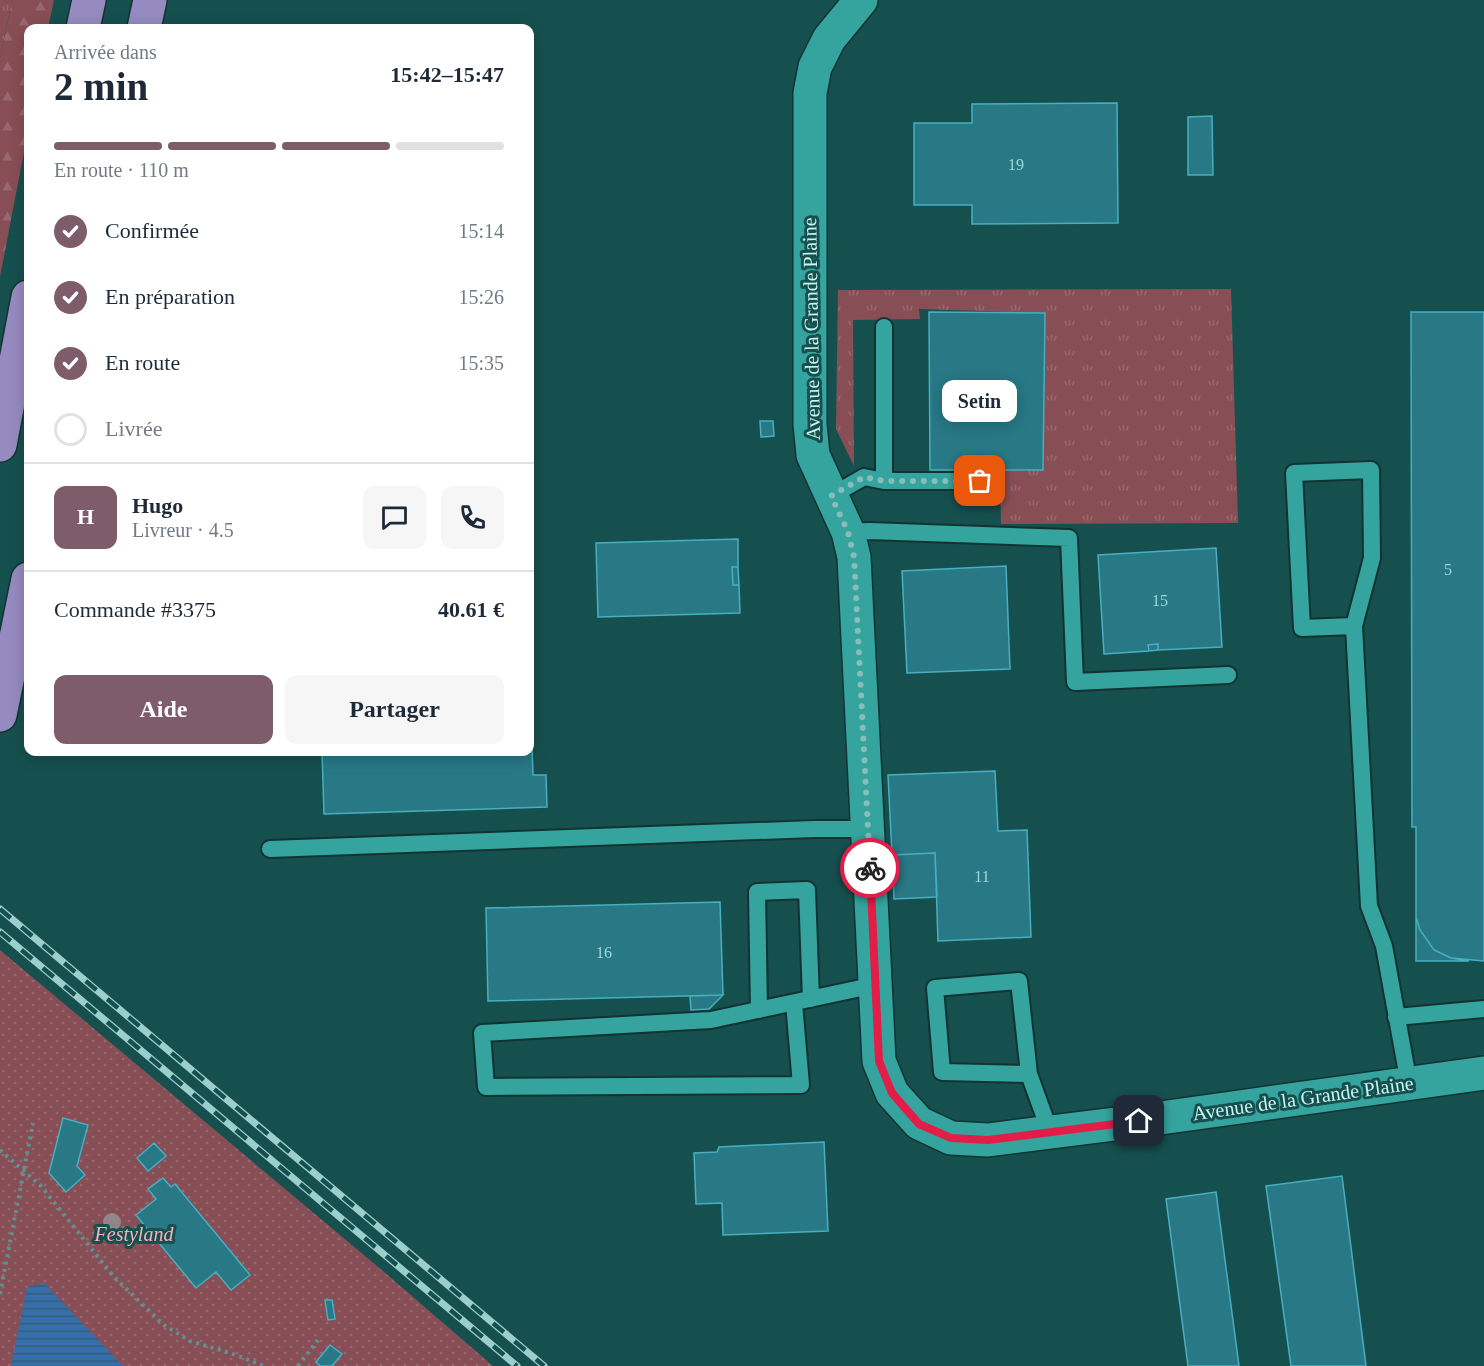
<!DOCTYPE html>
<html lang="fr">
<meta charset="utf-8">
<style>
:root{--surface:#fff;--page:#f6f6f7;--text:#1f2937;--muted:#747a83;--line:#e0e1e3;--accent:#7f5c69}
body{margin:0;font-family:Georgia,serif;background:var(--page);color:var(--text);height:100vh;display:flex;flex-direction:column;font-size:22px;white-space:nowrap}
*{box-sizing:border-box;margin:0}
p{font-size:20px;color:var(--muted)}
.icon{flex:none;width:33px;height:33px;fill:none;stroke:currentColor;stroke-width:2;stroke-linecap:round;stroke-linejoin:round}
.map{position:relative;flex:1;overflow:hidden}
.side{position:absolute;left:24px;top:24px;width:510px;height:732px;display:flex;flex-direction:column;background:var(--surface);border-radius:12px;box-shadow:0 3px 15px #0003}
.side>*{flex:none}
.pin{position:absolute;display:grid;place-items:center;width:51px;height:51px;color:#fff;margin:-26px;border-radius:12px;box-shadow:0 3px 9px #0006}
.courier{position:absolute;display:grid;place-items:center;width:60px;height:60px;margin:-30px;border:4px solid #e11d48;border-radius:50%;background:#fff;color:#222;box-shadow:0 2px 8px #0007}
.bubble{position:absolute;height:42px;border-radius:12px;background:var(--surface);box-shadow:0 3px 15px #0003;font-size:20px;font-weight:700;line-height:42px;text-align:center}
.headline em{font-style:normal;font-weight:700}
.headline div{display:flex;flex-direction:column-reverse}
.headline{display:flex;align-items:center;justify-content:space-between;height:102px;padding:0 30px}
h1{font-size:39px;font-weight:700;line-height:45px}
.bar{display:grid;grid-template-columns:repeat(4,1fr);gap:9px 6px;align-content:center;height:72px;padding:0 30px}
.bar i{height:8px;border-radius:4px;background:var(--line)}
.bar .active{background:var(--accent)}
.bar p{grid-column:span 4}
.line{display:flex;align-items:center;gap:15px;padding:0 30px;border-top:2px solid var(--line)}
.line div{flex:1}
.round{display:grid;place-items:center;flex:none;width:63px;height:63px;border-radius:12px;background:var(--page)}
ol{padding:0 30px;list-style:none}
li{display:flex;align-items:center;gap:18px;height:66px}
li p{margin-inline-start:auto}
li .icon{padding:6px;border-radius:50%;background:var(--accent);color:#fff;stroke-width:4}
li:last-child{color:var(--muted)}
li i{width:33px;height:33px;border:3px solid var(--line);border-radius:50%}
.action{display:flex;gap:12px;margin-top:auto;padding:12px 30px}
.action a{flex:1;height:69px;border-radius:12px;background:var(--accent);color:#fff;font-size:24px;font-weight:700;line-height:69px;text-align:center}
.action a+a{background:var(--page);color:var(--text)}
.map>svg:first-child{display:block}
.grass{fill:url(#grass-tufts)}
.forest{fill:url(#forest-firs)}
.park{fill:url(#park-dots)}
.water{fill:url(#water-rules)}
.building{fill:#287886;stroke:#47afc1;stroke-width:1.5}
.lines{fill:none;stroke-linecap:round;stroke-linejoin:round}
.service-casing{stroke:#113331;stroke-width:20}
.minor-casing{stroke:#113331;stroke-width:36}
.trunk-casing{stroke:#113331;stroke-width:36}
.path{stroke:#5c9290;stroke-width:4;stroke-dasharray:3 4.5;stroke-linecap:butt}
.service{stroke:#35a49f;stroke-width:16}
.minor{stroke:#35a49f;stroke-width:33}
.trunk{stroke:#968bc0;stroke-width:33}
.rail-casing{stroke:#9ccecb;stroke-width:7}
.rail{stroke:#16504e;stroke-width:4.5;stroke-dasharray:14;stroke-linecap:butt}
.tree{fill:#928589}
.done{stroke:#89bdba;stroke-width:6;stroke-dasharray:0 10.8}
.route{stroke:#e11d48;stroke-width:8}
.labels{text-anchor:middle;stroke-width:6;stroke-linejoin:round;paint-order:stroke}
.number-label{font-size:16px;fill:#9fd7d8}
.street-label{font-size:20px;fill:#c7f7f4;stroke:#16504e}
.park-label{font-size:20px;font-style:italic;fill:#f8b0b9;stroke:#16504e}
</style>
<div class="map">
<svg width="1484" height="1366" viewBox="0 0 1484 1366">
<defs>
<pattern id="grass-tufts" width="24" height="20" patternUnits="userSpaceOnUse" patternTransform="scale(1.5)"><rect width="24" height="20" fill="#884e56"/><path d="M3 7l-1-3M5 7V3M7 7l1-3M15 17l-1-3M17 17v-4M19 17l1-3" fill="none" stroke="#97686f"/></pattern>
<pattern id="forest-firs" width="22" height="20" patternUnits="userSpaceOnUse" patternTransform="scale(1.5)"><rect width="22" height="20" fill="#884e56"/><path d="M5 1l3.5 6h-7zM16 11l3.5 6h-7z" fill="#97686f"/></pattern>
<pattern id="park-dots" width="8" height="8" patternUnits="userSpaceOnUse" patternTransform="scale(1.5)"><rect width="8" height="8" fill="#884e56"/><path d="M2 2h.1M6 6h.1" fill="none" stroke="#97686f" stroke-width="1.8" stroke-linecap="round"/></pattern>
<pattern id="water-rules" width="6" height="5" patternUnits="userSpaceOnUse" patternTransform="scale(1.5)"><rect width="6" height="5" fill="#356fab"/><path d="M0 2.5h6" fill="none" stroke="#395b75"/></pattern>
</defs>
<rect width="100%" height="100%" fill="#16504e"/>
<path class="grass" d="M0 0H12L0 58Z
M1231 289 1238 523 1001 524 1000 470 1043 469 1045 313 919 309 920 319 853 320 854 466 836 429 838 290Z"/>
<path class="forest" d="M12 0H54L48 28H28V131L0 277V58Z"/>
<path class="park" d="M0 950 383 1271 493 1366H0Z"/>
<path class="water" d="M44 1283 123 1366H11L27 1287Z"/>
<path class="building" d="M1117 103 1118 223 972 224V205H914V123H972V104Z
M1212 116 1213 175H1188V117Z
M929 312 1045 313 1043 470H930Z
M1411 312H1484V961L1451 958 1434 950 1420 930 1416 917V827H1412Z
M760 421H773L774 436 761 437Z
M738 539V567H732L733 585H739L740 613 598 617 596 543Z
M1216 548 1222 647 1158 650V644L1148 645 1149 651 1104 654 1098 555Z
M1006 566 1010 669 907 673 902 571Z
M732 567H738L739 585H733Z
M1158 644V650L1149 651 1148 645Z
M530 716H531L533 775H546L547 807 324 814 322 752H530Z
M995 771 998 831 1027 830 1031 937 938 941 935 853 892 855 888 775Z
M935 853 937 897 894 899 892 855Z
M720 902 723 995 488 1001 486 908Z
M1416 917 1420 930 1434 950 1451 958 1469 961H1416Z
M723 995 709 1009 691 1010 690 996Z
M63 1118 88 1125 77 1166 85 1175 66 1192 49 1173Z
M824 1142 828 1231 723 1235 722 1203 696 1204 694 1153 717 1152 719 1147Z
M154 1143 166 1156 148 1171 137 1158Z
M1342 1176 1366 1366H1291L1266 1186Z
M163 1178 171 1187 175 1184 250 1275 231 1290 216 1272 196 1288 136 1215 156 1199 148 1189Z
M1216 1192 1239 1366H1188L1166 1199Z
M325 1300H332L335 1319 328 1320Z
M330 1345 342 1354 332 1366H320L316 1362Z"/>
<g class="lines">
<defs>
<path id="service" d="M884 327V481H980
M831 496 864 477 884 481
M848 532 869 531 1069 538 1075 682 1228 675
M1354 626 1302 628 1294 473 1371 470 1372 558 1354 626 1369 906 1384 946 1409 1084
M270 849 814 829H868
M794 1003 801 1085 486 1087 482 1033 711 1020 875 985
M759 1010 757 892 807 890 811 999
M1396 1017 1484 1009
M1029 1074 942 1072 935 988 1019 981 1029 1074 1050 1132"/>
<path id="minor" d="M861 0 829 39 815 67 810 93V424L813 455 848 532 854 557 879 1061 892 1093 919 1123 951 1138 988 1140 1139 1121 1484 1073"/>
<path id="trunk" d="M83 28 89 0
M144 28 150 0
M0 445 28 297
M0 715 28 579"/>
</defs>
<use href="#service" class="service-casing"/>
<use href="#minor" class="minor-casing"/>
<use href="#trunk" class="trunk-casing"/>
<path class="path" d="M0 1150 40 1185 115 1278 164 1325 190 1341 233 1354 264 1366
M0 1294 33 1123
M298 1366 318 1340"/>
<use href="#service" class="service"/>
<use href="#minor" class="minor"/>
<use href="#trunk" class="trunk"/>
<defs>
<path id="rail" d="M0 909 544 1366
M0 932 517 1366"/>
</defs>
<use href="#rail" class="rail-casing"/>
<use href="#rail" class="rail"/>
</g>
<circle class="tree" cx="112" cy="1222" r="9"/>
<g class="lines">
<path class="done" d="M870 868 854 557 848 532 831 496 864 477 884 481H980"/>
<path class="route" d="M870 868 879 1061 892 1093 919 1124 951 1138 988 1140 1139 1121"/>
</g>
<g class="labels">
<g class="number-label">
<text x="1016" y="170">19</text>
<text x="1448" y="575">5</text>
<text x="1160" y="606">15</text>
<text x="982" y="882">11</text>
<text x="604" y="958">16</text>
</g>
<g class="street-label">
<text transform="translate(811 329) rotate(-91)" y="7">Avenue de la Grande Plaine</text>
<text transform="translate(1303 1098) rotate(-8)" y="7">Avenue de la Grande Plaine</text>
</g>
<g class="park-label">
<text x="134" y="1241">Festyland</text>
</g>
</g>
</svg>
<div class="pin" style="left:980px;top:481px;background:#ea580c"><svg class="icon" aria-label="bag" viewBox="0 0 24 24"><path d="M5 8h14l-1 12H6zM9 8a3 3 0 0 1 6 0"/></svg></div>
<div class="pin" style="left:1139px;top:1121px;background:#1f2937"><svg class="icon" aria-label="home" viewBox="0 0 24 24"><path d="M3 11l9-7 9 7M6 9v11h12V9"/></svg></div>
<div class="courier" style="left:870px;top:868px"><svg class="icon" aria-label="bike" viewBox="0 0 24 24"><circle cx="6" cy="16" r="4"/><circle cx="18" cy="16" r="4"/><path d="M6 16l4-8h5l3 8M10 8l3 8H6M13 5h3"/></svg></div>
<div class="bubble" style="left:942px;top:380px;width:75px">Setin</div>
<section class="side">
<div class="headline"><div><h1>2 min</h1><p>Arrivée dans</p></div><em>15:42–15:47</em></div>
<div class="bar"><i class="active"></i><i class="active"></i><i class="active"></i><i></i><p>En route · 110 m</p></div>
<ol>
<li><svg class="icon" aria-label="check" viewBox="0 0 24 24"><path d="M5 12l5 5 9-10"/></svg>Confirmée<p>15:14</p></li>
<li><svg class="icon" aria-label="check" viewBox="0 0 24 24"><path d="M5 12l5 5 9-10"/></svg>En préparation<p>15:26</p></li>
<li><svg class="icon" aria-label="check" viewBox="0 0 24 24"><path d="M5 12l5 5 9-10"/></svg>En route<p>15:35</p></li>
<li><i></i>Livrée</li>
</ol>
<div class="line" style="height:108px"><b class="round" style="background:var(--accent);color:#fff">H</b><div><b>Hugo</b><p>Livreur · 4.5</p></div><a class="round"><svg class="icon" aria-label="chat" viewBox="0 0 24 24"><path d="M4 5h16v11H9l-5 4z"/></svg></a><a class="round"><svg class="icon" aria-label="phone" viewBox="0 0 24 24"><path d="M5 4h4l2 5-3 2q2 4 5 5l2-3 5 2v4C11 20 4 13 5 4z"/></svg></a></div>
<div class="line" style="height:78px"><div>Commande #3375</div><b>40.61 €</b></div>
<div class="action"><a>Aide</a><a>Partager</a></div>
</section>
</div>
